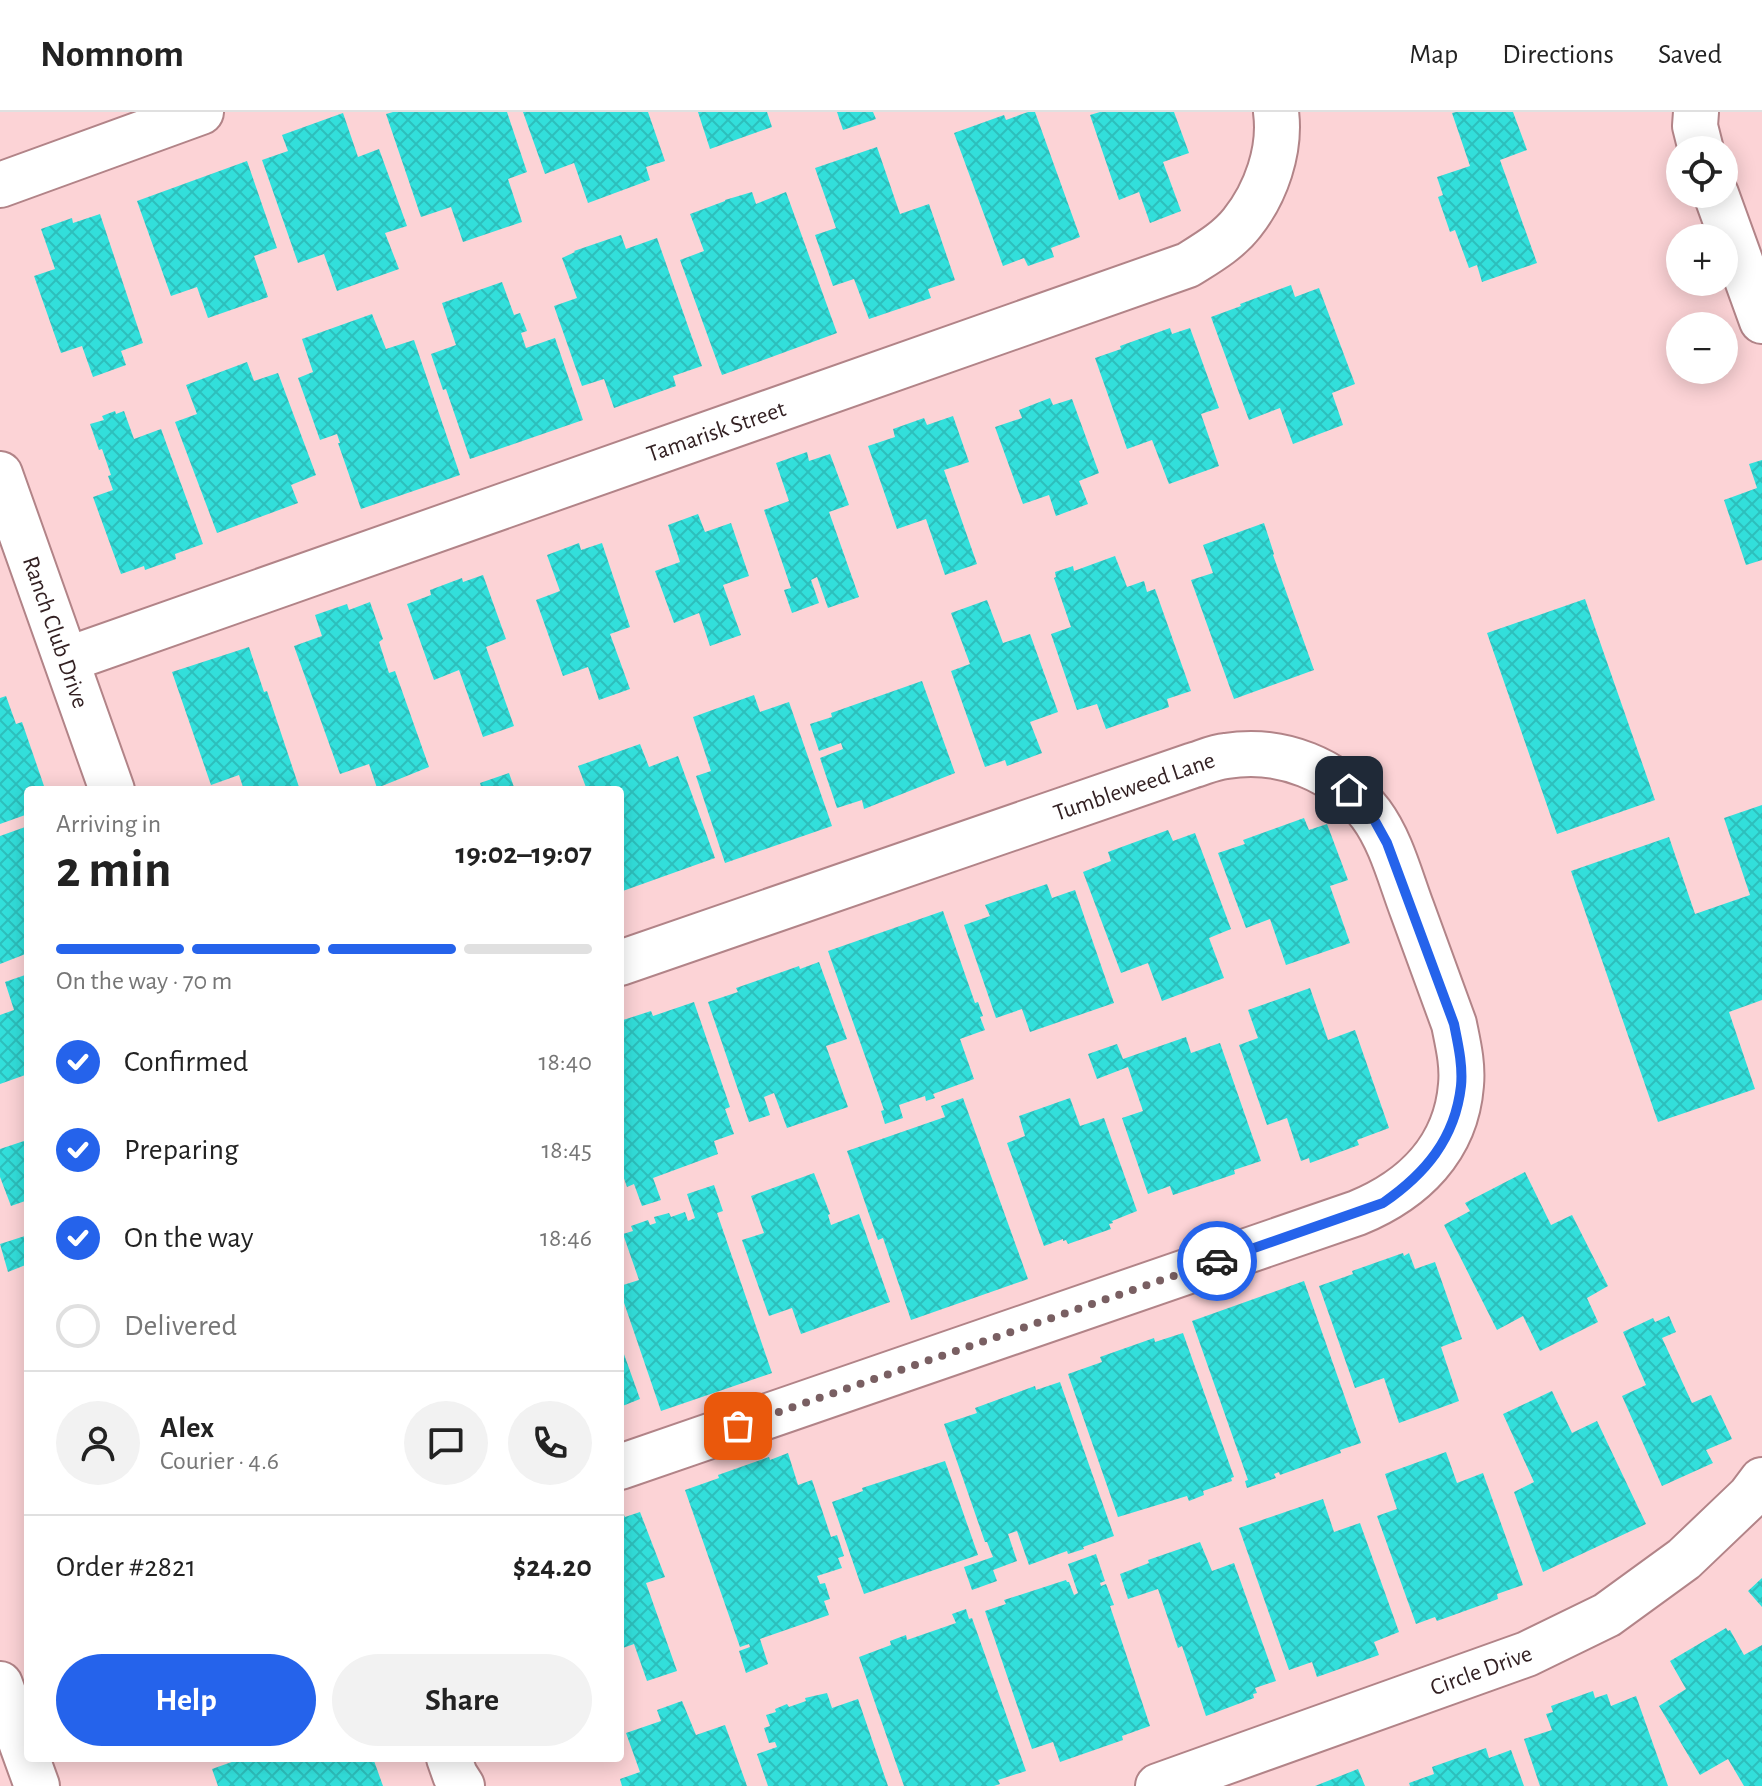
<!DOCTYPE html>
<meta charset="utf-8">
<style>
:root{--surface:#fff;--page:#f2f2f2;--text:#222;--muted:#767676;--line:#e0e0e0;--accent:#2563eb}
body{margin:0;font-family:"Alegreya Sans",sans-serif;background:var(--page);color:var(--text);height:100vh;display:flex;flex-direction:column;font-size:30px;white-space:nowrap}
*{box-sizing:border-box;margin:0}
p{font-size:26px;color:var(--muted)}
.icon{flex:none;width:44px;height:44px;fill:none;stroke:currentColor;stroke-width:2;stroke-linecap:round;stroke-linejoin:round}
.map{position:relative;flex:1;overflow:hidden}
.panel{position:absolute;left:24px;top:674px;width:600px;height:976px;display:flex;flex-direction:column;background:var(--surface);border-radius:8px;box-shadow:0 4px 20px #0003}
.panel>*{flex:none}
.buttons{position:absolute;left:1666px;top:24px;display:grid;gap:16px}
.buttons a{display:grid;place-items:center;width:72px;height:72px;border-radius:50%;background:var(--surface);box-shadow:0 4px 20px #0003;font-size:40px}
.pin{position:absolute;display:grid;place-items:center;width:68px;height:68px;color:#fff;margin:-34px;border-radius:16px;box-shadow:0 4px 12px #0006}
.courier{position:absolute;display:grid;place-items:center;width:80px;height:80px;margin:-40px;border:6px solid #2563eb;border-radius:50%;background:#fff;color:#222;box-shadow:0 2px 10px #0007}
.overview em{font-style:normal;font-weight:600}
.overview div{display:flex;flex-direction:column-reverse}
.overview{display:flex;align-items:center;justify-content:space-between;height:136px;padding:0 32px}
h1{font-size:52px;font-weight:600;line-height:60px}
.bar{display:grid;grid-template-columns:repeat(4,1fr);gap:12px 8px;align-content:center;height:96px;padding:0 32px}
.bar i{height:10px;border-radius:6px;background:var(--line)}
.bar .selected{background:var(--accent)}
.bar p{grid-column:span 4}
.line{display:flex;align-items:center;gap:20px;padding:0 32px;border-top:2px solid var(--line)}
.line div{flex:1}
.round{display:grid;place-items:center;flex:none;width:84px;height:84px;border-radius:42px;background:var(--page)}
ol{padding:0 32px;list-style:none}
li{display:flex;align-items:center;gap:24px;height:88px}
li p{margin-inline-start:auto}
li .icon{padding:8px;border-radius:50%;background:var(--accent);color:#fff;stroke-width:4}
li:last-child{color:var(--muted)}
li i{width:44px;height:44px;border:4px solid var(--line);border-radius:50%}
.cta{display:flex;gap:16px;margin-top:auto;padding:16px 32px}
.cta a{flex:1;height:92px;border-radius:48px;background:var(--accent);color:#fff;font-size:32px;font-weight:600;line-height:92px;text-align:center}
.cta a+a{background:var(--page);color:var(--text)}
header{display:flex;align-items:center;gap:48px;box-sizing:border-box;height:112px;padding:0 40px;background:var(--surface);border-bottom:2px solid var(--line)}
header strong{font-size:38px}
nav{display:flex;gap:44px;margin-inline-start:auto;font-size:28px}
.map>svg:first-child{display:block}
.building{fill:url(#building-cross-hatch)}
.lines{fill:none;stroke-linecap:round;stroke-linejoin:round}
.minor-casing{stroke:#b28488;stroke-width:48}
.tertiary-casing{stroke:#b28488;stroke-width:48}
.minor{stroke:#fff;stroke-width:44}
.tertiary{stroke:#fff;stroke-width:44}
.done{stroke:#795f62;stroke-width:8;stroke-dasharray:0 14.4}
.route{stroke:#2563eb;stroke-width:10}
.labels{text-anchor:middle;stroke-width:7;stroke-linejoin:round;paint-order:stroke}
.street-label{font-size:24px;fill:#332123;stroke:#fff}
</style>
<header>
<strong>Nomnom</strong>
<nav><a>Map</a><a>Directions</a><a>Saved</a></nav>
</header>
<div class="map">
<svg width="1762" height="1674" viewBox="0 0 1762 1674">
<defs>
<pattern id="building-cross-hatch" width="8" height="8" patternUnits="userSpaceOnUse" patternTransform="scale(2)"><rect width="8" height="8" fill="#32dfdb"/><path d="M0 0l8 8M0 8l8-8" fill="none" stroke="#2dbfbc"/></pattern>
</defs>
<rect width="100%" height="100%" fill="#fcd3d6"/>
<path class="building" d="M393 0H507L527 60 508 67 522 110 463 130 451 95 421 105 386 2Z
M523 0H648L665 49 646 55 650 68 588 91 574 51 545 62Z
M698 0H767L772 15 710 37Z
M837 0H873L876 7 843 18Z
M1028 0H1035L1080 125 1051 136 1054 145 1028 154 1024 146 1003 154 954 21 1004 3 1006 8Z
M1100 0H1174L1189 41 1163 50 1181 99 1150 111 1139 80 1119 88 1090 3Z
M1456 0H1513L1527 38 1500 48 1537 151 1482 170 1477 153 1469 156 1455 118 1450 120 1438 85 1443 83 1437 65 1470 54 1452 1Z
M343 1 358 45 379 37 407 114 385 121 399 157 337 179 324 142 298 151 262 48 288 39 282 23Z
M877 35 900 102 929 92 955 168 928 177 931 186 869 207 854 167 833 174 815 123 836 116 815 56Z
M247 49 277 136 254 144 268 185 208 206 197 175 171 184 137 89Z
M752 80 756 92 786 80 837 221 722 263 680 148 704 139 690 102 725 89V88Z
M100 102 143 231 121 239 126 253 93 265 82 234 61 241 34 164 55 157 41 117 72 106 73 111Z
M621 123 626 137 657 126 702 254 673 264 676 274 614 296 604 267 582 274 554 194 577 186 562 146 575 140 574 139Z
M502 170 514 203 520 201 527 219 521 221 526 236 555 226 583 308 470 347 446 277 443 278 431 242 456 233 442 191Z
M1291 173 1295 185 1319 176 1355 272 1332 281 1343 313 1293 332 1280 296 1249 308 1211 205 1241 194 1240 192Z
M372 202 386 237 414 228 460 363 361 397 338 331H340L337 322 320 328 298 266 313 260 302 227Z
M1170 216 1172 222 1190 216 1219 296 1201 302 1219 354 1169 372 1152 328 1127 337 1095 246 1121 237 1120 234Z
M247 250 254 269 278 261 316 363 291 373 298 391 217 421 175 310 197 302 186 273Z
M1050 286 1053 293 1072 287 1099 361 1079 369 1088 392 1056 404 1049 383 1023 392 995 315 1022 306 1019 298Z
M115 299 116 302 124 299 134 327 161 317 203 432 175 442 176 447 145 458 144 454 121 462 93 385 113 378 108 364 111 363 102 337 99 338 90 312 104 308 102 304Z
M953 304 969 350 944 358 977 452 945 463 926 407 897 417 868 334 895 325 893 317 924 306 927 313Z
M807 340 809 349 830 342 849 393 829 400 859 485 828 496 817 465 811 468 819 491 792 501 784 478 791 476 764 398 789 389 776 351Z
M1762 348V448L1746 453 1724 388 1757 376 1749 352Z
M698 402 705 420 731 411 749 464 723 473 741 523 710 534 699 501 674 511 655 459 680 450 668 413Z
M1264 411 1274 442 1273 443 1314 558 1234 587 1191 468 1213 461 1203 433Z
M579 431 581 438 602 431 630 515 610 522 630 577 599 588 588 555 563 564 536 488 560 479 547 443Z
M1115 444 1127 475 1144 469 1147 480 1155 477 1191 579 1167 587 1169 595 1106 617 1097 592 1077 598 1051 522 1071 515 1054 466 1056 465 1055 460 1073 454 1074 459Z
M483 463 506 527 486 535 514 614 483 625 459 558 434 568 407 492 431 483 430 478 462 466 463 470Z
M1585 487 1655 688 1557 722 1487 521Z
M987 488 1003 531 1030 522 1058 600 1030 610 1042 641 1007 654 1005 648 985 655 951 559 970 552 951 501Z
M370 490 383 527 379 530 389 561 395 559 429 655 377 676 369 652 340 662 294 534 322 524 315 503 347 492 349 498Z
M249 535 264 580 267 579 300 678H244L239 663 211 673 172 560Z
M922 569 955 661 864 697 862 688 837 696 820 646 843 637 841 631 819 639 810 612 832 605 831 601Z
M754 583 760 600 789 590 832 714 725 751 696 664 711 659 693 605Z
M6 584 16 612 22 610 44 674 40 675 41 678H28V702L0 712V586Z
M640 632 649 655 678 644 715 746 620 780V678H587L578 654Z
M509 661 515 678H482L480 671Z
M1762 693V888L1729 900 1755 977 1658 1010 1571 759 1669 725 1695 802 1750 783 1724 706Z
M1304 706 1309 718 1327 712 1348 768 1330 774 1350 831 1286 853 1270 807 1246 816 1218 741 1245 732 1243 728Z
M28 714V841L0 852V724Z
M1168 718 1173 729 1195 721 1231 817 1209 826 1224 866 1162 889 1148 851 1121 861 1083 760 1111 749 1108 740Z
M1047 772 1052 786 1075 778 1114 891 1030 920 1022 897 996 906 964 813 990 804 985 793Z
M943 799 975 891 978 890 983 904 980 905 985 918 960 927 974 967 933 982 935 986 926 989 925 984 899 993 903 1006 885 1012 881 999 884 998 828 839Z
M819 850 847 927 826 934 848 995 787 1016 774 981 764 985 770 1003 749 1010 708 890 738 880 736 876 799 854 800 857Z
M28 862V962L0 972V903L14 898 5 870Z
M1310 876 1328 928 1355 918 1389 1016 1357 1028 1359 1033 1310 1051 1309 1046 1301 1049 1287 1006 1267 1013 1239 933 1258 926 1248 898Z
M694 890 730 995 725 997 734 1022 714 1029 718 1042 653 1066 661 1088 642 1094 634 1072 627 1075 620 1055V909L651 899 653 904Z
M1186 925 1191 941 1220 931 1261 1049 1234 1058 1235 1062 1173 1083 1170 1074 1148 1082 1122 1006 1143 999 1128 955 1097 967 1088 942 1117 932 1123 947Z
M963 986 1028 1167 911 1208 883 1126 878 1128 847 1039 945 1005 941 994Z
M1070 986 1080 1014 1104 1006 1137 1099 1112 1109 1113 1111 1109 1112 1111 1117 1068 1132 1066 1128 1063 1129V1127L1044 1134 1007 1031 1025 1024 1019 1004Z
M24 1029 25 1032 28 1030V1088L11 1094 0 1065V1037Z
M1525 1060 1551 1113 1572 1103 1608 1174 1587 1186 1598 1210 1540 1239 1523 1204 1497 1218 1444 1113 1470 1099 1465 1091Z
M814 1061 830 1102 828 1103 831 1113 859 1102 890 1190 801 1222 792 1196 769 1204 742 1128 764 1121 751 1084Z
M714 1073 723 1099 717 1101 772 1261 661 1299 620 1179V1174L639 1168 623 1122 633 1119 631 1114 648 1108 650 1113 656 1111 654 1105 669 1101 671 1105 685 1100 688 1109 695 1106 687 1082Z
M28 1123V1152L8 1160 0 1132Z
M1403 1141 1404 1144 1409 1141 1415 1157 1435 1150 1462 1227 1441 1235 1459 1289 1399 1311 1384 1266 1355 1276 1319 1174 1353 1162 1352 1159Z
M1304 1169 1361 1331 1340 1338 1341 1341 1280 1363 1279 1360 1274 1362 1276 1366 1247 1376 1245 1369 1248 1368 1192 1209Z
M1669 1204 1676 1220 1662 1226 1692 1291 1711 1283 1732 1327 1706 1338 1713 1351 1662 1374 1622 1284 1646 1273 1623 1220 1653 1206 1655 1210Z
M1183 1221 1234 1365 1231 1366 1232 1369 1203 1379 1204 1383 1189 1389 1187 1384 1118 1405 1068 1262 1102 1250 1100 1245 1154 1226 1155 1230Z
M620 1231 640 1287 620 1295Z
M1060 1270 1114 1424 1083 1435 1084 1437 1068 1442 1067 1439 1029 1453 1017 1419 1008 1422 1017 1449 993 1458 997 1469 972 1478 964 1455 993 1445 987 1430H985L944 1312 977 1301 975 1296 1035 1274 1036 1278Z
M1552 1279 1572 1321 1597 1309 1646 1412 1543 1460 1514 1380 1534 1370 1503 1302Z
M1446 1340 1457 1371 1483 1361 1523 1473 1497 1482 1498 1487 1437 1509 1435 1505 1416 1512 1377 1404 1397 1397 1385 1362Z
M788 1341 798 1373 812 1368 831 1425 837 1423 844 1444 838 1446 842 1456 817 1464 820 1472 825 1471 830 1487 824 1489 829 1503 760 1527 768 1552 746 1561 739 1539 750 1535 749 1532 740 1535 685 1378 719 1366 718 1363 769 1345 770 1348Z
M945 1349 978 1443 864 1482 832 1390 863 1379 862 1376Z
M1323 1387 1334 1420 1360 1411 1399 1520 1374 1530 1379 1543 1317 1565 1312 1550 1289 1558 1239 1416Z
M640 1400 665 1465 646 1471 677 1559 647 1569 634 1532 620 1537V1402L623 1401 625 1405Z
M1200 1430 1212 1459 1234 1451 1276 1569 1255 1576 1257 1581 1253 1582 1254 1586 1206 1604 1182 1534 1178 1536 1158 1477 1128 1487 1120 1462 1149 1451 1148 1448Z
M1096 1442 1105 1469 1100 1471 1101 1474 1106 1472 1114 1493 1110 1494 1150 1614 1122 1624 1123 1628 1060 1650 1053 1630 1032 1637 985 1499 1006 1492 1004 1488 1066 1468 1067 1470H1069L1074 1483 1078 1481 1068 1452Z
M1762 1466V1495L1748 1479Z
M966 1497 969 1507 972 1506 1026 1659 998 1668 1000 1672 994 1674H904L859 1545 891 1533 890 1529 906 1523 907 1528 956 1511 952 1502Z
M1726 1516 1728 1519 1730 1518 1744 1543 1762 1533V1674H1744L1728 1647 1700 1663 1659 1594 1686 1577 1670 1549Z
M1593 1579 1595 1586 1607 1582 1611 1594 1636 1584 1668 1674H1540L1524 1627 1552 1618 1546 1602 1553 1600 1551 1594Z
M827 1581 832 1596 858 1587 888 1674H768L757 1642 777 1635 775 1630 769 1631 764 1616 770 1614 766 1603 776 1600 775 1597 787 1592 789 1595 806 1589 805 1586Z
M682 1589 696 1623 725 1613 747 1674H622L620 1667 640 1660 626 1621 661 1609 657 1598Z
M1486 1636 1489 1646 1511 1638 1524 1674H1410L1409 1671 1434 1662 1432 1655Z
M243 1646H373L383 1674H218L212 1657Z
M1358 1657 1365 1674H1315Z"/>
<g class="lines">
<defs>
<path id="minor" d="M1696 0 1695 14 1701 38
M0 73 201 0
M1716 82 1762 209
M0 362 112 678
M66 548 1188 153C1207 141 1228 129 1242 111 1266 81 1281 38 1276 0
M620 851 1191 654C1202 651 1214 645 1226 644 1281 635 1337 657 1371 702 1391 729 1400 765 1412 797 1426 835 1440 873 1454 912 1458 932 1463 952 1461 973 1456 1037 1413 1078 1357 1101L620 1355
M449 1646 455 1663 462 1674
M1158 1674 1527 1542 1607 1503 1684 1447 1750 1384 1762 1368"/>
<path id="tertiary" d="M0 1572 37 1674"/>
</defs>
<use href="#minor" class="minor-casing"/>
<use href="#tertiary" class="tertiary-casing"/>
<use href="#minor" class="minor"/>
<use href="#tertiary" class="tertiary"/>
</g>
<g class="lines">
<path class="done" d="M738 1314 1217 1149"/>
<path class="route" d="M1217 1149 1383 1091C1425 1062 1455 1027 1461 974 1463 953 1458 932 1454 912L1387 731 1371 702 1349 678"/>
</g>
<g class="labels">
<g class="street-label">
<text transform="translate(716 319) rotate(-19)" y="8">Tamarisk Street</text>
<text transform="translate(56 520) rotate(71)" y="8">Ranch Club Drive</text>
<text transform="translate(1134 674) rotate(-19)" y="8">Tumbleweed Lane</text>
<text transform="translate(1481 1558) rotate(-20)" y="8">Circle Drive</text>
</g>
</g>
</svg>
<div class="buttons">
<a><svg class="icon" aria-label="locate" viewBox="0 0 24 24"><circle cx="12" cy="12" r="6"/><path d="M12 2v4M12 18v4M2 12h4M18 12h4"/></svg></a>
<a>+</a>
<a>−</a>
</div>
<div class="pin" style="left:738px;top:1314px;background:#ea580c"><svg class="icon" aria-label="bag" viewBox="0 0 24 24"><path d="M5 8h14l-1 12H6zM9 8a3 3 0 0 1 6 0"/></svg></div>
<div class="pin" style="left:1349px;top:678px;background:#1f2937"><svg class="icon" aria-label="home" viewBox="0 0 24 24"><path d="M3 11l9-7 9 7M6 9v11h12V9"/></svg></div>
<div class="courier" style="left:1217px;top:1149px"><svg class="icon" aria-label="car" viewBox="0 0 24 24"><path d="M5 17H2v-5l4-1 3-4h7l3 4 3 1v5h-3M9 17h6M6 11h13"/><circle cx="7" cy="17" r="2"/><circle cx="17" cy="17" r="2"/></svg></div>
<section class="panel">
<div class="overview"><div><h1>2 min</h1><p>Arriving in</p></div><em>19:02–19:07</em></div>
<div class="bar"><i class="selected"></i><i class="selected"></i><i class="selected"></i><i></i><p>On the way · 70 m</p></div>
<ol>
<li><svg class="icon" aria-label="check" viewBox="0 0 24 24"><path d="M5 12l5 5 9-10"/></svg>Confirmed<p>18:40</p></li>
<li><svg class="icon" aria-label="check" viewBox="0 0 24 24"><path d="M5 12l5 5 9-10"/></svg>Preparing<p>18:45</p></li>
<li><svg class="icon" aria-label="check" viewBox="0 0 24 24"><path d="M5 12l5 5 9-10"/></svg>On the way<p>18:46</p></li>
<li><i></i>Delivered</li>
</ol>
<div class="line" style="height:144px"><a class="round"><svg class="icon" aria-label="person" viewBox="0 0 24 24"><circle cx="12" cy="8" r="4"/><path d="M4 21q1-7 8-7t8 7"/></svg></a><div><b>Alex</b><p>Courier · 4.6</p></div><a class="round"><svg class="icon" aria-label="chat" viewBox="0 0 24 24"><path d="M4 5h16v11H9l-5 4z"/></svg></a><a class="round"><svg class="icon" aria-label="phone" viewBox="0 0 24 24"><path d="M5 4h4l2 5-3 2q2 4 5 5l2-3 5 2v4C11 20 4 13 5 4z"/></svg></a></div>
<div class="line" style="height:104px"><div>Order #2821</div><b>$24.20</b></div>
<div class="cta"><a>Help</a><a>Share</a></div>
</section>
</div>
